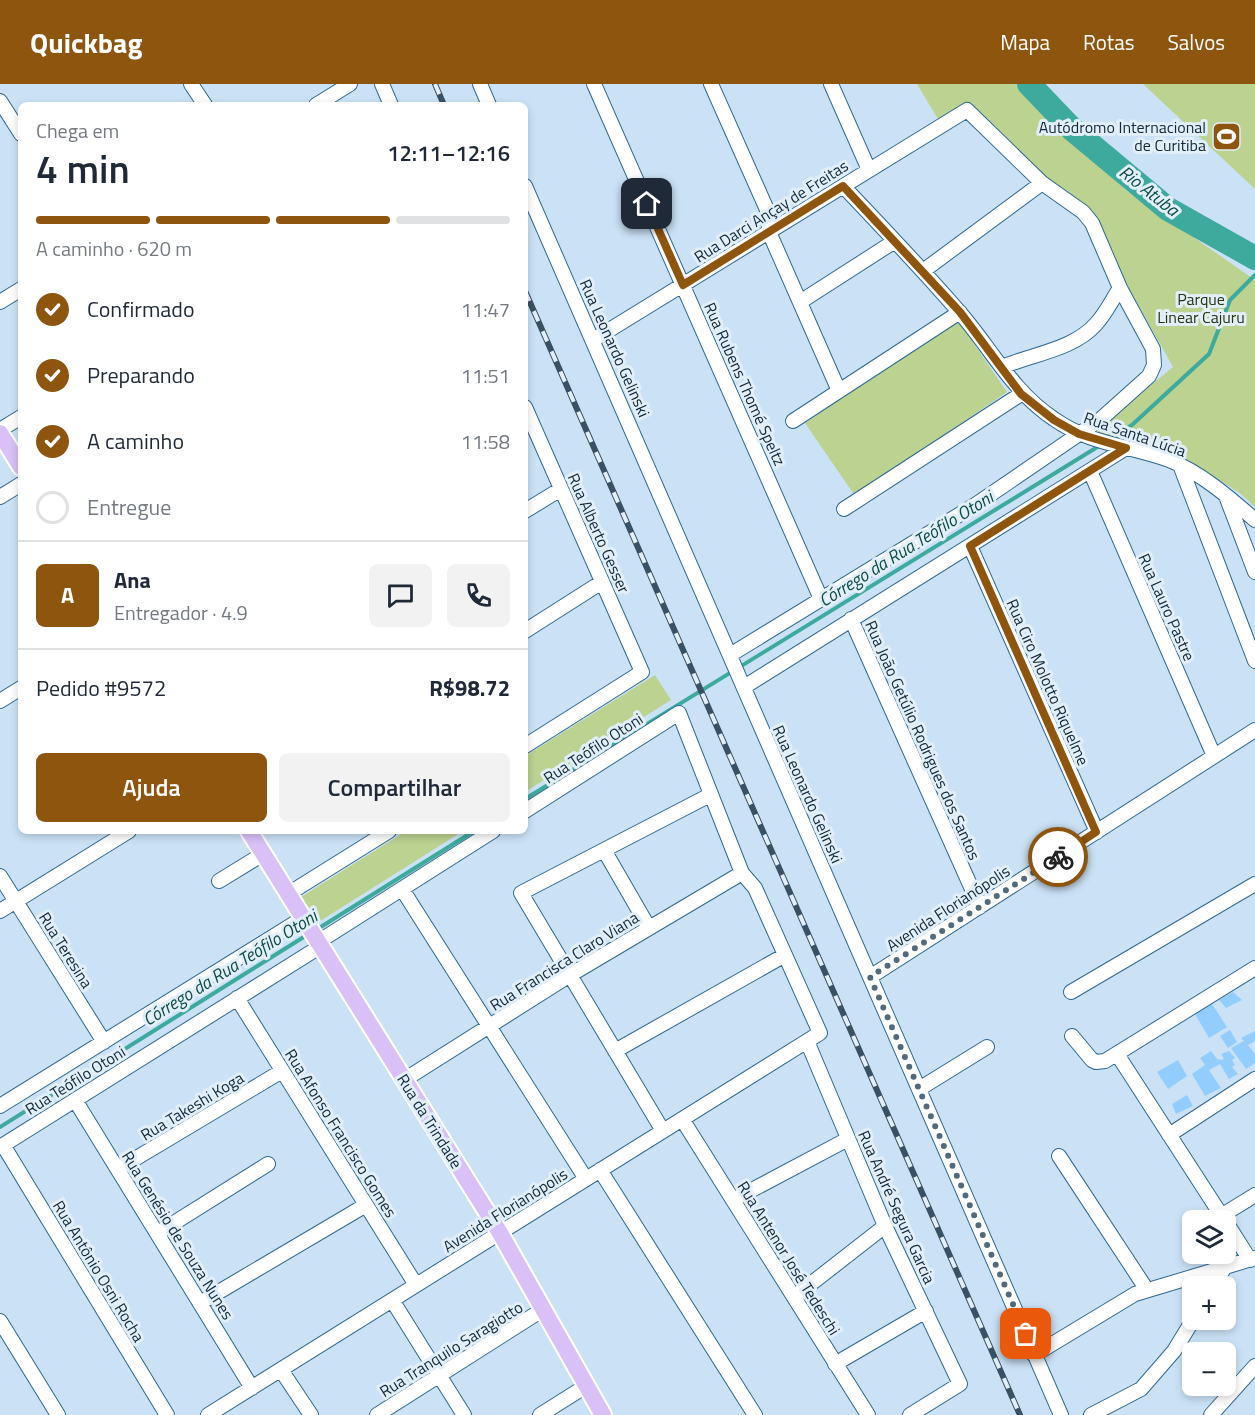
<!DOCTYPE html>
<html lang="pt">
<meta charset="utf-8">
<style>
:root{--surface:#fff;--page:#f2f2f3;--text:#1f2937;--muted:#747a83;--line:#e0e1e3;--accent:#8e550f}
body{margin:0;font-family:"Titillium Web",sans-serif;background:var(--page);color:var(--text);height:100vh;display:flex;flex-direction:column;font-size:22px;white-space:nowrap}
*{box-sizing:border-box;margin:0}
p{font-size:20px;color:var(--muted)}
.icon{flex:none;width:33px;height:33px;fill:none;stroke:currentColor;stroke-width:2;stroke-linecap:round;stroke-linejoin:round}
.map{position:relative;flex:1;overflow:hidden}
.panel{position:absolute;left:18px;top:18px;width:510px;height:732px;display:flex;flex-direction:column;background:var(--surface);border-radius:9px;box-shadow:0 3px 9px #0003}
.panel>*{flex:none}
.buttons{position:absolute;left:1182px;top:1126px;display:grid;gap:12px}
.buttons a{display:grid;place-items:center;width:54px;height:54px;border-radius:9px;background:var(--surface);box-shadow:0 3px 9px #0003;font-size:30px}
.pin{position:absolute;display:grid;place-items:center;width:51px;height:51px;color:#fff;margin:-26px;border-radius:12px;box-shadow:0 3px 9px #0006}
.courier{position:absolute;display:grid;place-items:center;width:60px;height:60px;margin:-30px;border:4px solid #8e550f;border-radius:50%;background:#fff;color:#222;box-shadow:0 2px 8px #0007}
.summary em{font-style:normal;font-weight:600}
.summary div{display:flex;flex-direction:column-reverse}
.summary{display:flex;align-items:center;justify-content:space-between;height:102px;padding:0 18px}
h1{font-size:39px;font-weight:600;line-height:45px}
.bar{display:grid;grid-template-columns:repeat(4,1fr);gap:9px 6px;align-content:center;height:72px;padding:0 18px}
.bar i{height:8px;border-radius:4px;background:var(--line)}
.bar .active{background:var(--accent)}
.bar p{grid-column:span 4}
.line{display:flex;align-items:center;gap:15px;padding:0 18px;border-top:2px solid var(--line)}
.line div{flex:1}
.round{display:grid;place-items:center;flex:none;width:63px;height:63px;border-radius:9px;background:var(--page)}
ol{padding:0 18px;list-style:none}
li{display:flex;align-items:center;gap:18px;height:66px}
li p{margin-inline-start:auto}
li .icon{padding:6px;border-radius:50%;background:var(--accent);color:#fff;stroke-width:4}
li:last-child{color:var(--muted)}
li i{width:33px;height:33px;border:3px solid var(--line);border-radius:50%}
.primary-button{display:flex;gap:12px;margin-top:auto;padding:12px 18px}
.primary-button a{flex:1;height:69px;border-radius:9px;background:var(--accent);color:#fff;font-size:24px;font-weight:600;line-height:69px;text-align:center}
.primary-button a+a{background:var(--page);color:var(--text)}
header{display:flex;align-items:center;gap:36px;box-sizing:border-box;height:84px;padding:0 30px;background:var(--accent);color:#fff}
header strong{font-size:28px}
nav{display:flex;gap:33px;margin-inline-start:auto;font-size:21px}
.map>svg:first-child{display:block}
.green{fill:#bbd290}
.lines{fill:none;stroke-linecap:round;stroke-linejoin:round}
.stream{stroke:#3daa9d;stroke-width:4}
.river{stroke:#3daa9d;stroke-width:24}
.building{fill:#92cdfe}
.minor-casing{stroke:#2f6893;stroke-width:16}
.major-casing{stroke:#fff;stroke-width:20}
.minor{stroke:#fff;stroke-width:14}
.major{stroke:#d9c1f7;stroke-width:16}
.rail-casing{stroke:#395163;stroke-width:6}
.rail{stroke:#e2eef8;stroke-width:4;stroke-dasharray:11;stroke-linecap:butt}
.done{stroke:#526a7c;stroke-width:6;stroke-dasharray:0 10.8}
.route{stroke:#8e550f;stroke-width:8}
.labels{text-anchor:middle;stroke-width:6;stroke-linejoin:round;paint-order:stroke}
.poi-label{font-size:16px;fill:#11293b;stroke:#e2eef8;text-anchor:end}
.street-label{font-size:16px;fill:#11293b;stroke:#e2eef8}
.park-label{font-size:16px;fill:#29340d;stroke:#e2eef8}
.water-label{font-size:18px;font-style:italic;fill:#0d4d46;stroke:#e2eef8}
</style>
<header>
<strong>Quickbag</strong>
<nav><a>Mapa</a><a>Rotas</a><a>Salvos</a></nav>
</header>
<div class="map">
<svg width="1255" height="1331" viewBox="0 0 1255 1331">
<rect width="100%" height="100%" fill="#cbe2f6"/>
<path class="green" d="M917 0H1016L1127 107 1255 196V423L1241 410 1179 370 1094 348 1173 283 1121 190 1101 141 1094 131 1047 95 969 19 938 35Z
M1143 0H1255V105Z
M957 235 1007 308 855 412 805 339Z
M655 591 671 616 525 708V672Z
M406 747H463L317 839 301 813Z"/>
<g class="lines">
<path class="stream" d="M1111 355 1132 341 1209 270 1230 216 1255 191
M525 715 1099 362
M316 846 474 747
M0 1043 307 851"/>
<path class="river" d="M1029 0 1072 45 1168 125 1255 174"/>
</g>
<path class="building" d="M1233 908 1242 916 1226 924 1219 916Z
M1212 920 1227 943 1209 954 1195 930Z
M1230 946 1237 958 1228 964 1220 952Z
M1255 947V957L1248 961 1255 970V979L1246 985 1231 964 1244 957 1241 954Z
M1211 967 1217 975 1221 976 1224 975 1221 970 1229 967 1235 974 1232 976 1235 981 1232 983 1238 990 1229 995 1220 980 1209 986 1221 1004 1205 1012 1192 990 1205 981 1200 974Z
M1178 976 1187 992 1168 1005 1157 988Z
M1187 1011 1193 1022 1176 1030 1172 1020Z"/>
<g class="lines">
<defs>
<path id="minor" d="M191 0 205 21
M382 0 391 21
M480 0 489 21
M594 0 821 515
M711 0 768 128 769 148 839 307
M831 0 869 86
M0 17 21 50
M316 21 350 0
M525 102 1061 1331
M843 102C883 144 923 186 961 230 992 266 1013 308 1054 335 1091 361 1128 361 1169 376 1200 388 1230 414 1255 436
M923 187 1042 99
M0 218 21 205
M800 218 895 157
M593 256 967 26 1042 99 1083 128 1092 139 1120 204 1153 265 1154 281 1149 292 1101 335 975 421 730 571
M1002 283C1032 270 1073 266 1096 240 1106 229 1112 216 1120 204
M525 323 642 588 525 662
M793 337 960 228
M0 346 21 333
M1180 381 1255 577
M1090 387 1214 672
M1226 412 1255 488
M0 413 21 400
M844 425 1021 310
M525 427 561 405
M970 462 1097 748
M851 535 980 823
M525 547 602 498
M744 603 1126 364
M0 617 21 604
M604 766 649 844
M0 792 104 958
M219 797 263 770
M402 805 586 1095
M288 810 389 747
M0 827 129 747
M318 858 493 747
M870 893 1255 646
M1071 908 1255 800
M237 914 416 1201
M1072 952 1092 976 1096 978 1105 977 1255 884
M807 957 885 1142 960 1300 910 1331
M615 967 785 871
M1117 970 1225 1137
M404 996 570 891 742 789
M919 1005 987 963
M75 1016 252 1304
M0 1022 303 834
M682 1035 868 1331
M663 1047 521 809 710 711
M1169 1051 1255 995
M3 1061 167 1331
M0 1063 321 862
M1059 1072 1147 1206
M118 1085 282 987
M600 1086 755 1331
M733 1116 848 1055
M1221 1132 1255 1111
M1226 1138 1250 1176
M158 1149 268 1080
M1213 1203 1225 1183
M794 1213 885 1142
M392 1216 464 1331
M200 1219 366 1121
M0 1237 58 1331
M1034 1271 1135 1210 1255 1174
M835 1280 926 1227
M281 1286 311 1331
M208 1331 820 949 755 804 742 789 679 629 525 727
M377 1331 542 1226
M540 1331 586 1302
M1091 1331 1141 1305 1174 1267 1193 1236
M1211 1331 1255 1282"/>
<path id="major" d="M0 349 21 383
M249 747 500 1149 603 1331"/>
</defs>
<use href="#minor" class="minor-casing"/>
<use href="#major" class="major-casing"/>
<use href="#minor" class="minor"/>
<use href="#major" class="major"/>
<defs>
<path id="rail" d="M435 0 444 21
M525 207 1020 1331"/>
</defs>
<use href="#rail" class="rail-casing"/>
<use href="#rail" class="rail"/>
</g>
<g class="lines">
<path class="done" d="M1026 1250 870 893 1058 773"/>
<path class="route" d="M647 120 683 201 843 102 960 228 1021 310 1054 336 1079 350 1126 364 970 462 1096 748 1058 773"/>
</g>
<defs>
<symbol id="stadium-square" viewBox="-11 -11 22 22"><rect x="-9" y="-9" width="18" height="18" rx="4" fill="#8e550f" stroke="#e2eef8"/><path d="M0-5a6.5 5 0 1 0 0 10a6.5 5 0 1 0 0-10ZM-3.5-1.8h7v3.6h-7Z" fill="#fff"/></symbol>
</defs>
<g fill-rule="evenodd">
<use href="#stadium-square" x="1210" y="36" width="33" height="33"/>
</g>
<g class="labels">
<g class="poi-label">
<text x="1206" y="49">Autódromo Internacional<tspan x="1206" dy="18">de Curitiba</tspan></text>
</g>
<g class="street-label">
<text transform="translate(771 127) rotate(-32)" y="6">Rua Darci Ançay de Freitas</text>
<text transform="translate(615 264) rotate(66)" y="6">Rua Leonardo Gelinski</text>
<text transform="translate(745 300) rotate(66)" y="6">Rua Rubens Thomé Speltz</text>
<text transform="translate(1135 350) rotate(19)" y="6">Rua Santa Lúcia</text>
<text transform="translate(599 449) rotate(66)" y="6">Rua Alberto Gesser</text>
<text transform="translate(1167 523) rotate(66)" y="6">Rua Lauro Pastre</text>
<text transform="translate(1048 598) rotate(66)" y="6">Rua Ciro Molotto Riquelme</text>
<text transform="translate(923 656) rotate(66)" y="6">Rua João Getúlio Rodrigues dos Santos</text>
<text transform="translate(593 664) rotate(-33)" y="6">Rua Teófilo Otoni</text>
<text transform="translate(808 710) rotate(66)" y="6">Rua Leonardo Gelinski</text>
<text transform="translate(948 824) rotate(-33)" y="6">Avenida Florianópolis</text>
<text transform="translate(66 866) rotate(58)" y="6">Rua Teresina</text>
<text transform="translate(564 877) rotate(-32)" y="6">Rua Francisca Claro Viana</text>
<text transform="translate(75 996) rotate(-32)" y="6">Rua Teófilo Otoni</text>
<text transform="translate(192 1022) rotate(-31)" y="6">Rua Takeshi Koga</text>
<text transform="translate(430 1037) rotate(58)" y="6">Rua da Trindade</text>
<text transform="translate(341 1049) rotate(58)" y="6">Rua Afonso Francisco Gomes</text>
<text transform="translate(897 1123) rotate(66)" y="6">Rua André Segura Garcia</text>
<text transform="translate(505 1126) rotate(-32)" y="6">Avenida Florianópolis</text>
<text transform="translate(178 1151) rotate(58)" y="6">Rua Genésio de Souza Nunes</text>
<text transform="translate(789 1174) rotate(58)" y="6">Rua Antenor José Tedeschi</text>
<text transform="translate(99 1187) rotate(59)" y="6">Rua Antônio Osni Rocha</text>
<text transform="translate(451 1265) rotate(-32)" y="6">Rua Tranquilo Saragiotto</text>
</g>
<g class="park-label">
<text x="1201" y="221">Parque<tspan x="1201" dy="18">Linear Cajuru</tspan></text>
</g>
<g class="water-label">
<text transform="translate(1149 107) rotate(38)" y="6">Rio Atuba</text>
<text transform="translate(906 465) rotate(-32)" y="6">Córrego da Rua Teófilo Otoni</text>
<text transform="translate(230 884) rotate(-32)" y="6">Córrego da Rua Teófilo Otoni</text>
</g>
</g>
</svg>
<div class="buttons">
<a><svg class="icon" aria-label="layers" viewBox="0 0 24 24"><path d="M12 4l9 5-9 5-9-5zM3 14l9 5 9-5"/></svg></a>
<a>+</a>
<a>−</a>
</div>
<div class="pin" style="left:1026px;top:1250px;background:#ea580c"><svg class="icon" aria-label="bag" viewBox="0 0 24 24"><path d="M5 8h14l-1 12H6zM9 8a3 3 0 0 1 6 0"/></svg></div>
<div class="pin" style="left:647px;top:120px;background:#1f2937"><svg class="icon" aria-label="home" viewBox="0 0 24 24"><path d="M3 11l9-7 9 7M6 9v11h12V9"/></svg></div>
<div class="courier" style="left:1058px;top:773px"><svg class="icon" aria-label="bike" viewBox="0 0 24 24"><circle cx="6" cy="16" r="4"/><circle cx="18" cy="16" r="4"/><path d="M6 16l4-8h5l3 8M10 8l3 8H6M13 5h3"/></svg></div>
<section class="panel">
<div class="summary"><div><h1>4 min</h1><p>Chega em</p></div><em>12:11–12:16</em></div>
<div class="bar"><i class="active"></i><i class="active"></i><i class="active"></i><i></i><p>A caminho · 620 m</p></div>
<ol>
<li><svg class="icon" aria-label="check" viewBox="0 0 24 24"><path d="M5 12l5 5 9-10"/></svg>Confirmado<p>11:47</p></li>
<li><svg class="icon" aria-label="check" viewBox="0 0 24 24"><path d="M5 12l5 5 9-10"/></svg>Preparando<p>11:51</p></li>
<li><svg class="icon" aria-label="check" viewBox="0 0 24 24"><path d="M5 12l5 5 9-10"/></svg>A caminho<p>11:58</p></li>
<li><i></i>Entregue</li>
</ol>
<div class="line" style="height:108px"><b class="round" style="background:var(--accent);color:#fff">A</b><div><b>Ana</b><p>Entregador · 4.9</p></div><a class="round"><svg class="icon" aria-label="chat" viewBox="0 0 24 24"><path d="M4 5h16v11H9l-5 4z"/></svg></a><a class="round"><svg class="icon" aria-label="phone" viewBox="0 0 24 24"><path d="M5 4h4l2 5-3 2q2 4 5 5l2-3 5 2v4C11 20 4 13 5 4z"/></svg></a></div>
<div class="line" style="height:78px"><div>Pedido #9572</div><b>R$98.72</b></div>
<div class="primary-button"><a>Ajuda</a><a>Compartilhar</a></div>
</section>
</div>
